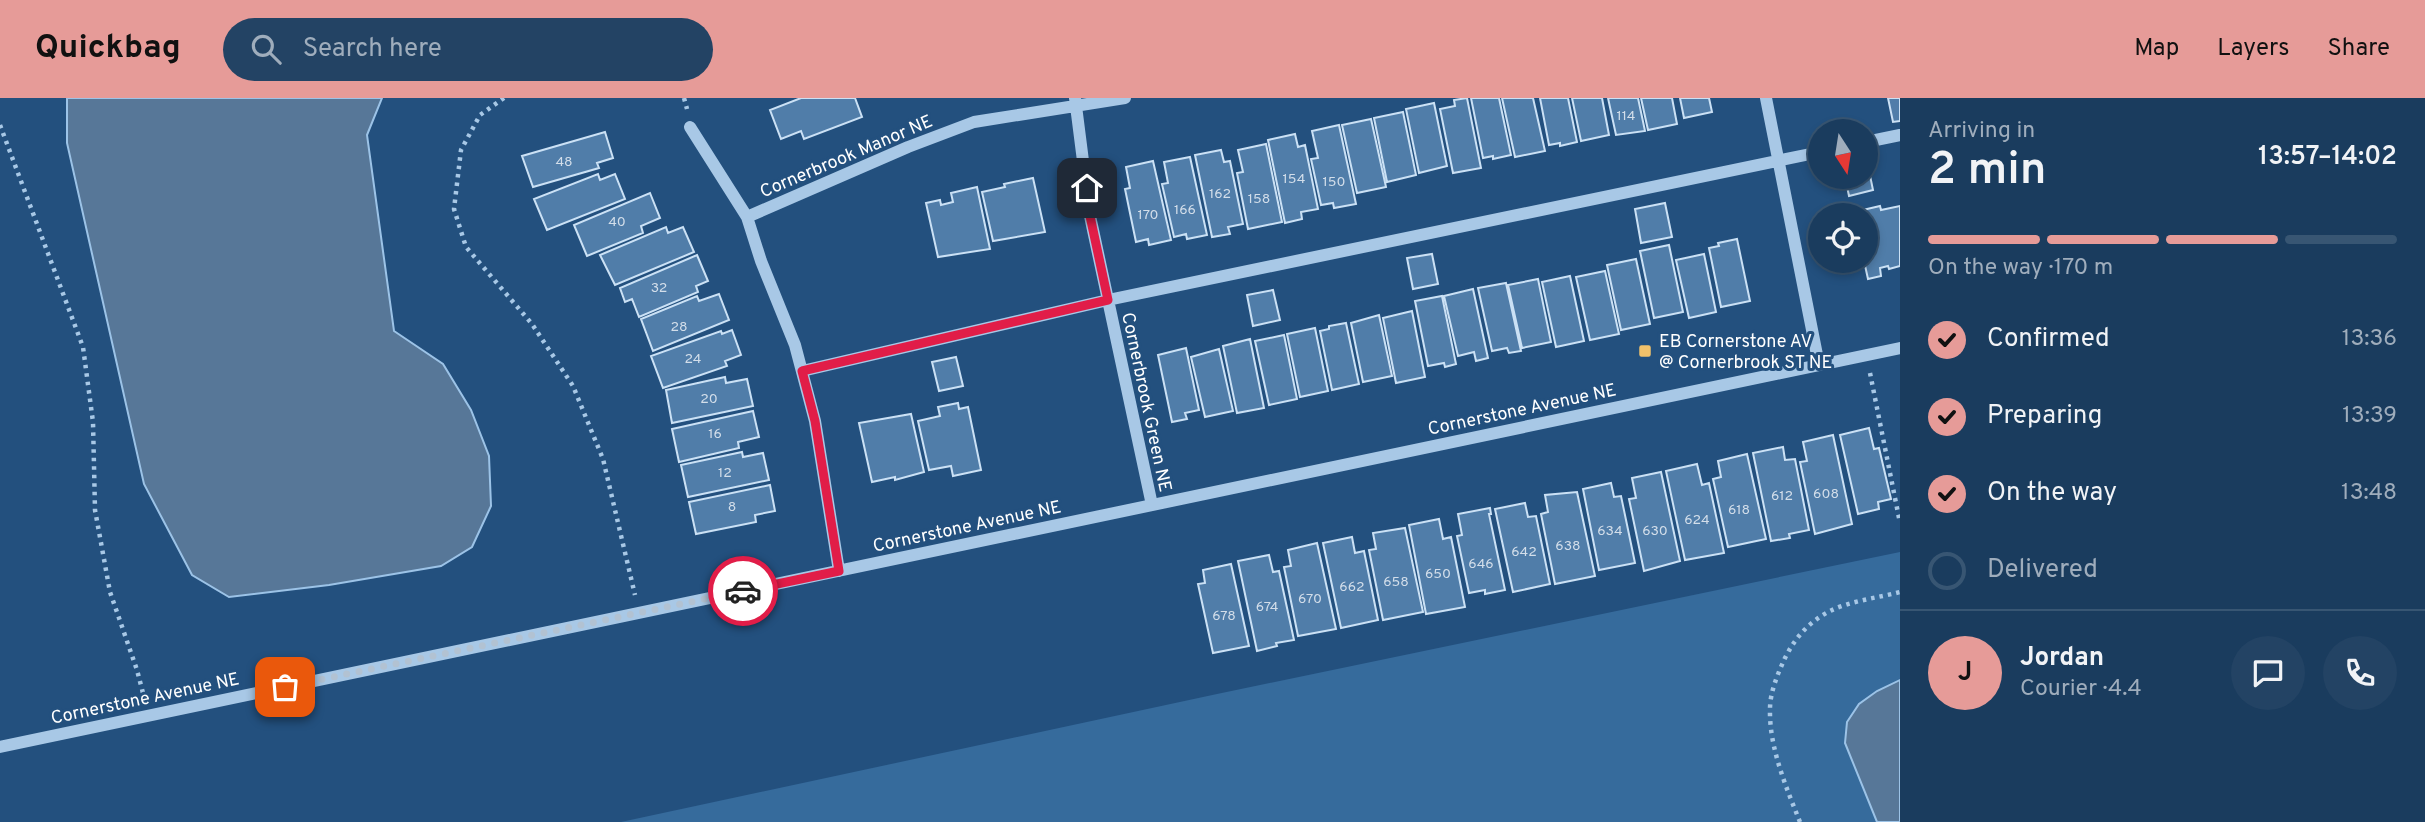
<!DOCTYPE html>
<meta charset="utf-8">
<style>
:root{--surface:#1a3c5e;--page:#234364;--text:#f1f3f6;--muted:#9fadbc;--line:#385673;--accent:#e69b98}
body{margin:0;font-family:Overpass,sans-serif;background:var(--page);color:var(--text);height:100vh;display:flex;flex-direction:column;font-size:26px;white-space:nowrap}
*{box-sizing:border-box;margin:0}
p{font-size:23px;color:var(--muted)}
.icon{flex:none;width:38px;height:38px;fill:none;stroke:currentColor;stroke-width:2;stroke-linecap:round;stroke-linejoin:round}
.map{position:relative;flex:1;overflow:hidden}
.details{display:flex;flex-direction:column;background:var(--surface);width:525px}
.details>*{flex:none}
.needle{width:46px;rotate:168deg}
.buttons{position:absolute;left:1808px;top:21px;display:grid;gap:14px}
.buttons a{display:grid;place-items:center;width:70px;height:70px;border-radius:50%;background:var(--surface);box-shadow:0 4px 10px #0003,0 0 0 2px var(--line);font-size:35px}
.pin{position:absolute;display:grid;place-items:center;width:60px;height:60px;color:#fff;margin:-30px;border-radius:14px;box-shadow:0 4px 10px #0006}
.courier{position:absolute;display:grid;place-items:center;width:70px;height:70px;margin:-35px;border:5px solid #e11d48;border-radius:50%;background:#fff;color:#222;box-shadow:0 2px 9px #0007}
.summary em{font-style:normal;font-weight:600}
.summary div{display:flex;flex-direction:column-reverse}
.summary{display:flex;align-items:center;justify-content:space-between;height:119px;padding:0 28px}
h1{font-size:46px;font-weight:600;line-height:52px}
.bar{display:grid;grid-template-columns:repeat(4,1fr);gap:10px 7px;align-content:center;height:84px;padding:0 28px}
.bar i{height:9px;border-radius:5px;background:var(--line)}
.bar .active{background:var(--accent)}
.bar p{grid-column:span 4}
.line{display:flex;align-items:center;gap:18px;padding:0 28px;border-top:2px solid var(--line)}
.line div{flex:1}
.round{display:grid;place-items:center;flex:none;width:74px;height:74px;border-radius:37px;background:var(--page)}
ol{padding:0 28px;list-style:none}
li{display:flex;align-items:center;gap:21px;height:77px}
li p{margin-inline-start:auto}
li .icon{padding:7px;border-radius:50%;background:var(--accent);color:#111;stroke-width:4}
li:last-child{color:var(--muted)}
li i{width:38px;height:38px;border:4px solid var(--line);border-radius:50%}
header{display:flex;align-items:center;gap:42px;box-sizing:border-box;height:98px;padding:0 35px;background:var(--accent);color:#111}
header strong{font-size:33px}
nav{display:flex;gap:38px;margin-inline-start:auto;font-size:24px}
.search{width:490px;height:63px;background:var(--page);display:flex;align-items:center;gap:18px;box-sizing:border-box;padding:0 24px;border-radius:38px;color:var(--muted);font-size:26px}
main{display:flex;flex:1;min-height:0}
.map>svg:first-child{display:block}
.green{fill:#366b9c}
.water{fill:#577798;stroke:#9cc3e7;stroke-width:2}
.building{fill:#507da9;stroke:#cbe1f5;stroke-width:2}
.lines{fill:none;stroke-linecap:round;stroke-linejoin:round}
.path{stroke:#a8c8e6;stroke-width:4.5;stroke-dasharray:3.5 5;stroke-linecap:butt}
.minor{stroke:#a8c8e6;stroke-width:12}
.done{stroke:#b2c2d2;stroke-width:7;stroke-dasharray:0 12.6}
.route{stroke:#e11d48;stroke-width:9}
.poi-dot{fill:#f1c26b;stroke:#23507e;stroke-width:2.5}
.labels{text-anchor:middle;stroke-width:6;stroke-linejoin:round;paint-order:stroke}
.number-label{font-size:14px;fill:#d3deea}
.street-label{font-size:18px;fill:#fff;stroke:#23507e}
.poi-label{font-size:18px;fill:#fff;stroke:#23507e;text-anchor:start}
</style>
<header>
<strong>Quickbag</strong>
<div class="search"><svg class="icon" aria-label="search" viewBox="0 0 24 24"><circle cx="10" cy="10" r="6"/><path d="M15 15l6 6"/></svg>Search here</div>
<nav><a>Map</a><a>Layers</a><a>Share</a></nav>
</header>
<main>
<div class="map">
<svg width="1900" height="724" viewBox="0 0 1900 724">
<rect width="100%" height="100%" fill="#23507e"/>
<path class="green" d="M1900 454V724H621L1217 596Z"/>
<path class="water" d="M67 0H382L367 37 394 233 443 266 471 312 489 358 491 408 472 449 441 468 329 487 229 499 192 477 144 386 67 45Z
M1900 582V724H1877L1845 645 1847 624 1859 606 1877 593Z"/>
<path class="building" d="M801 0H855L862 19 804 41 801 33 781 41 770 12Z
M1467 0 1481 70 1453 75 1440 11 1455 8 1454 2Z
M1471 0H1499L1511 57 1493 61V58L1483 60Z
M1502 0H1533L1545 53 1515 59Z
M1540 0H1568L1577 44 1560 48V45L1549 47Z
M1572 0H1602L1609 37 1581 43Z
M1608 0H1638L1645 33 1616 37Z
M1641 0H1672L1677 26 1648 32Z
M1680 0H1709L1712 14 1684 20Z
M1888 0H1900V23L1893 24Z
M1434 5 1447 68 1419 75 1406 11Z
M1403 14 1416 77 1387 84 1374 20Z
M1371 21 1386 89 1357 95 1342 27Z
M1339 27 1356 106 1334 110 1333 105 1321 107 1311 61 1318 60 1312 33Z
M605 34 613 60 597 65 599 70 533 89 522 58Z
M1295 36 1298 49 1305 47 1318 111 1301 114 1302 121 1285 125 1268 42Z
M1266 46 1282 124 1248 131 1237 75 1243 74 1238 52Z
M1221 52 1224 64 1230 63 1243 126 1228 129 1230 136 1212 139 1195 57Z
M1190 59 1207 137 1187 141 1186 136 1174 139 1162 86 1168 85 1164 64Z
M1153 63 1171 142 1149 147 1148 141 1136 144 1125 91 1130 90 1126 69Z
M1867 63 1873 92 1849 98 1845 79H1866Z
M598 76 600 82 615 76 625 101 547 132 534 101Z
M1033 80 1045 134 993 143 982 94 1005 89 1004 86Z
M977 89 990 151 938 159 926 105 940 102 941 107 953 104 951 95Z
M650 95 660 120 641 128 643 135 587 158 574 127Z
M1665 105 1672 139 1641 145 1635 111Z
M1880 108 1881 112 1900 108V168L1889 171 1888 168 1880 170 1881 178 1868 181 1864 163 1866 117H1854V114Z
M666 129 668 135 683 129 694 154 615 187 600 157Z
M1737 141 1750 203 1721 209 1709 150 1719 148 1718 145Z
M1669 147 1683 214 1654 220 1640 153Z
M1432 156 1438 186 1413 191 1407 160Z
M1704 156 1716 214 1689 220 1676 162Z
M697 157 708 183 696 188 698 194 639 219 632 201 625 204 620 190Z
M1636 161 1650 226 1621 232 1607 167Z
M1605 173 1619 236 1590 242 1576 179Z
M1570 178 1584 243 1556 249 1542 184Z
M1538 181 1551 244 1522 250 1508 187Z
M1506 185 1521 253 1509 255 1507 250 1492 253 1478 190Z
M1473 191 1488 260 1476 263 1474 254 1458 258 1444 198Z
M1273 192 1280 222 1253 228 1247 197Z
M719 196 729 222 653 253 641 221 697 198 699 203Z
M1442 198 1456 266 1445 269 1444 265 1428 268 1415 203Z
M1412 213 1425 279 1396 285 1383 220Z
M1379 217 1392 278 1363 284 1351 225Z
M1346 225 1359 286 1332 292 1320 233 1329 231V228Z
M1315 230 1328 293 1300 299 1287 236Z
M732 232 741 257 725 263 727 268 663 290 651 258 721 233 722 236Z
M1284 237 1297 301 1269 307 1255 243Z
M1250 241 1264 310 1237 315 1223 248Z
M1186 250 1199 312 1185 315 1187 321 1172 324 1158 257Z
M1219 251 1233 313 1205 319 1191 259Z
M956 259 963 288 939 293 932 264Z
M725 279 726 285 747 281 753 308 672 325 666 292Z
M958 305 959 311 968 309 981 372 953 378 951 368 929 372 918 323 940 318 938 309Z
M753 313 759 339 738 344 739 350 679 364 672 331Z
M911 316 924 374 895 382V379L872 384 859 325Z
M1869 330 1874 351 1879 350 1891 401 1878 404 1879 411 1858 416 1840 337Z
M1833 337 1852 426 1815 436 1800 364 1807 363 1803 344Z
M1783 349 1785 362 1795 361 1809 432 1789 436 1790 440 1771 443 1753 355Z
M742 354 743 359 763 355 769 382 688 399 681 367Z
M1747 356 1766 441 1728 449 1713 381 1721 379 1718 363Z
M1697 366 1702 387 1709 385 1724 455 1685 462 1666 373Z
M1661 374 1680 463 1644 473 1629 401 1636 400 1632 380Z
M1611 385 1614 399 1621 398 1635 465 1599 472 1583 391Z
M770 387 775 413 755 417 756 424 696 436 689 404Z
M1577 394 1595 478 1555 486 1541 416 1548 414 1545 397Z
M1525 405 1528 419 1536 418 1550 486 1513 494 1495 411Z
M1490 410 1491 416H1489L1505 492 1485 496V492L1469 495 1457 438 1462 437 1458 416Z
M1439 421 1443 441 1451 439 1465 509 1426 516 1409 427Z
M1405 430 1423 514 1383 522 1369 452 1376 451 1373 435Z
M1352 439 1355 455 1364 453 1378 522 1341 530 1323 445Z
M1317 445 1336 531 1298 538 1284 469 1291 468 1288 452Z
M1269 457 1273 474 1279 473 1294 542 1276 545 1277 548 1257 553 1238 463Z
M1231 466 1249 548 1213 555 1198 486 1205 485 1203 472Z"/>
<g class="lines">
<path class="path" d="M504 0 480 17 461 52 454 111 466 149 532 226 573 288 603 361 635 497
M684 0 687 11
M0 27 83 249 93 324 95 412 110 494 137 572 144 599
M1870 275 1900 425
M1800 724C1786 689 1769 649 1770 611 1770 594 1778 575 1785 560 1795 540 1808 525 1828 514 1849 503 1877 500 1900 494"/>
<path class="minor" d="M1075 0 1090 118 1152 407
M1766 0 1819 267
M690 29 747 119 761 163 795 247 815 323 839 473
M1866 44 1900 37
M747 119 908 49 974 24 1125 0
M802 273 1108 202 1820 54
M0 649 1900 250"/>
</g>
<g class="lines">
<path class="done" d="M285 589 743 493"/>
<path class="route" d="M743 493 839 473 815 323 802 273 1108 202 1090 118 1087 90"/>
</g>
<rect class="poi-dot" x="1638" y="246" width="14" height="14" rx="3.5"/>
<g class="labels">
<g class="number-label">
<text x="1626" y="22">114</text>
<text x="564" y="68">48</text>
<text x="1294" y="85">154</text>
<text x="1334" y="88">150</text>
<text x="1220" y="100">162</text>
<text x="1259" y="105">158</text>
<text x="1185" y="116">166</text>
<text x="1148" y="121">170</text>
<text x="617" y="128">40</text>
<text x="659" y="194">32</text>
<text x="679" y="233">28</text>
<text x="693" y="265">24</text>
<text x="709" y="305">20</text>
<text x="715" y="340">16</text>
<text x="725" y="379">12</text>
<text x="1826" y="400">608</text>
<text x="1782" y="402">612</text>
<text x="732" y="413">8</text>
<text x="1739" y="416">618</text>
<text x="1697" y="426">624</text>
<text x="1610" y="437">634</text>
<text x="1655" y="437">630</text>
<text x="1568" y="452">638</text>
<text x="1524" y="458">642</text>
<text x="1481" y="470">646</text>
<text x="1438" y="480">650</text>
<text x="1396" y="488">658</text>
<text x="1352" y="493">662</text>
<text x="1310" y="505">670</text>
<text x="1267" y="513">674</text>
<text x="1224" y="522">678</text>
</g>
<g class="street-label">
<text transform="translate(846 58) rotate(-23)" y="6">Cornerbrook Manor NE</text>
<text transform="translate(1147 304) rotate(78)" y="6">Cornerbrook Green NE</text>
<text transform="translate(1522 311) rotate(-12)" y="6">Cornerstone Avenue NE</text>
<text transform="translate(967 428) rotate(-12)" y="6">Cornerstone Avenue NE</text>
<text transform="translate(145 600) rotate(-12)" y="6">Cornerstone Avenue NE</text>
</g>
<g class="poi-label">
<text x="1659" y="249">EB Cornerstone AV<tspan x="1659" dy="21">@ Cornerbrook ST NE</tspan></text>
</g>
</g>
</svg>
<div class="buttons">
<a><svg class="needle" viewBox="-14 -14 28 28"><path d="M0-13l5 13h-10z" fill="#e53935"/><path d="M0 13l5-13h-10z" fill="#9fadbc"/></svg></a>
<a><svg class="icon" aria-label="locate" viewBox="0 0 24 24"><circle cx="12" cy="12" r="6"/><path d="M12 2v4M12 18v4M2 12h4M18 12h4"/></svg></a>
</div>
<div class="pin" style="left:285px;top:589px;background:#ea580c"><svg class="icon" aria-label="bag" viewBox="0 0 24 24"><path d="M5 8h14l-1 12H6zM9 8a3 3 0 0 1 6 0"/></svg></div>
<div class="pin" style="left:1087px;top:90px;background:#1f2937"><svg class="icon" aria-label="home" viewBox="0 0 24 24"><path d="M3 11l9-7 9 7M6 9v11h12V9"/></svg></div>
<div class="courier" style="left:743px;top:493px"><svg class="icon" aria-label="car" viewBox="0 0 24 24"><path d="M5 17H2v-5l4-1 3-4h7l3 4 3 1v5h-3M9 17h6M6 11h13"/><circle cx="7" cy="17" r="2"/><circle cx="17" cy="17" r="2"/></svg></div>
</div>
<section class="details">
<div class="summary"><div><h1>2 min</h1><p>Arriving in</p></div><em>13:57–14:02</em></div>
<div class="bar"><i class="active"></i><i class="active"></i><i class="active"></i><i></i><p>On the way · 170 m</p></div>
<ol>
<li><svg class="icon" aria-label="check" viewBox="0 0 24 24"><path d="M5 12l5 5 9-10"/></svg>Confirmed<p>13:36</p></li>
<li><svg class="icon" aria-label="check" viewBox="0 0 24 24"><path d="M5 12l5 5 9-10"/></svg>Preparing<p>13:39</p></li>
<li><svg class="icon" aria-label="check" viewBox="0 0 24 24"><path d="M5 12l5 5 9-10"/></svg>On the way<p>13:48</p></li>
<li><i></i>Delivered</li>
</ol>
<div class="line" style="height:126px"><b class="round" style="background:var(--accent);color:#111">J</b><div><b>Jordan</b><p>Courier · 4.4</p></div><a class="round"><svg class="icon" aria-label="chat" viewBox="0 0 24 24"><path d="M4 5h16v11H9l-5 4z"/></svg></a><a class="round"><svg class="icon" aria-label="phone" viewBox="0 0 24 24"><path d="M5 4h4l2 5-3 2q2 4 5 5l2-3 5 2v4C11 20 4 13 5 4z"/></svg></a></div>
</section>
</main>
